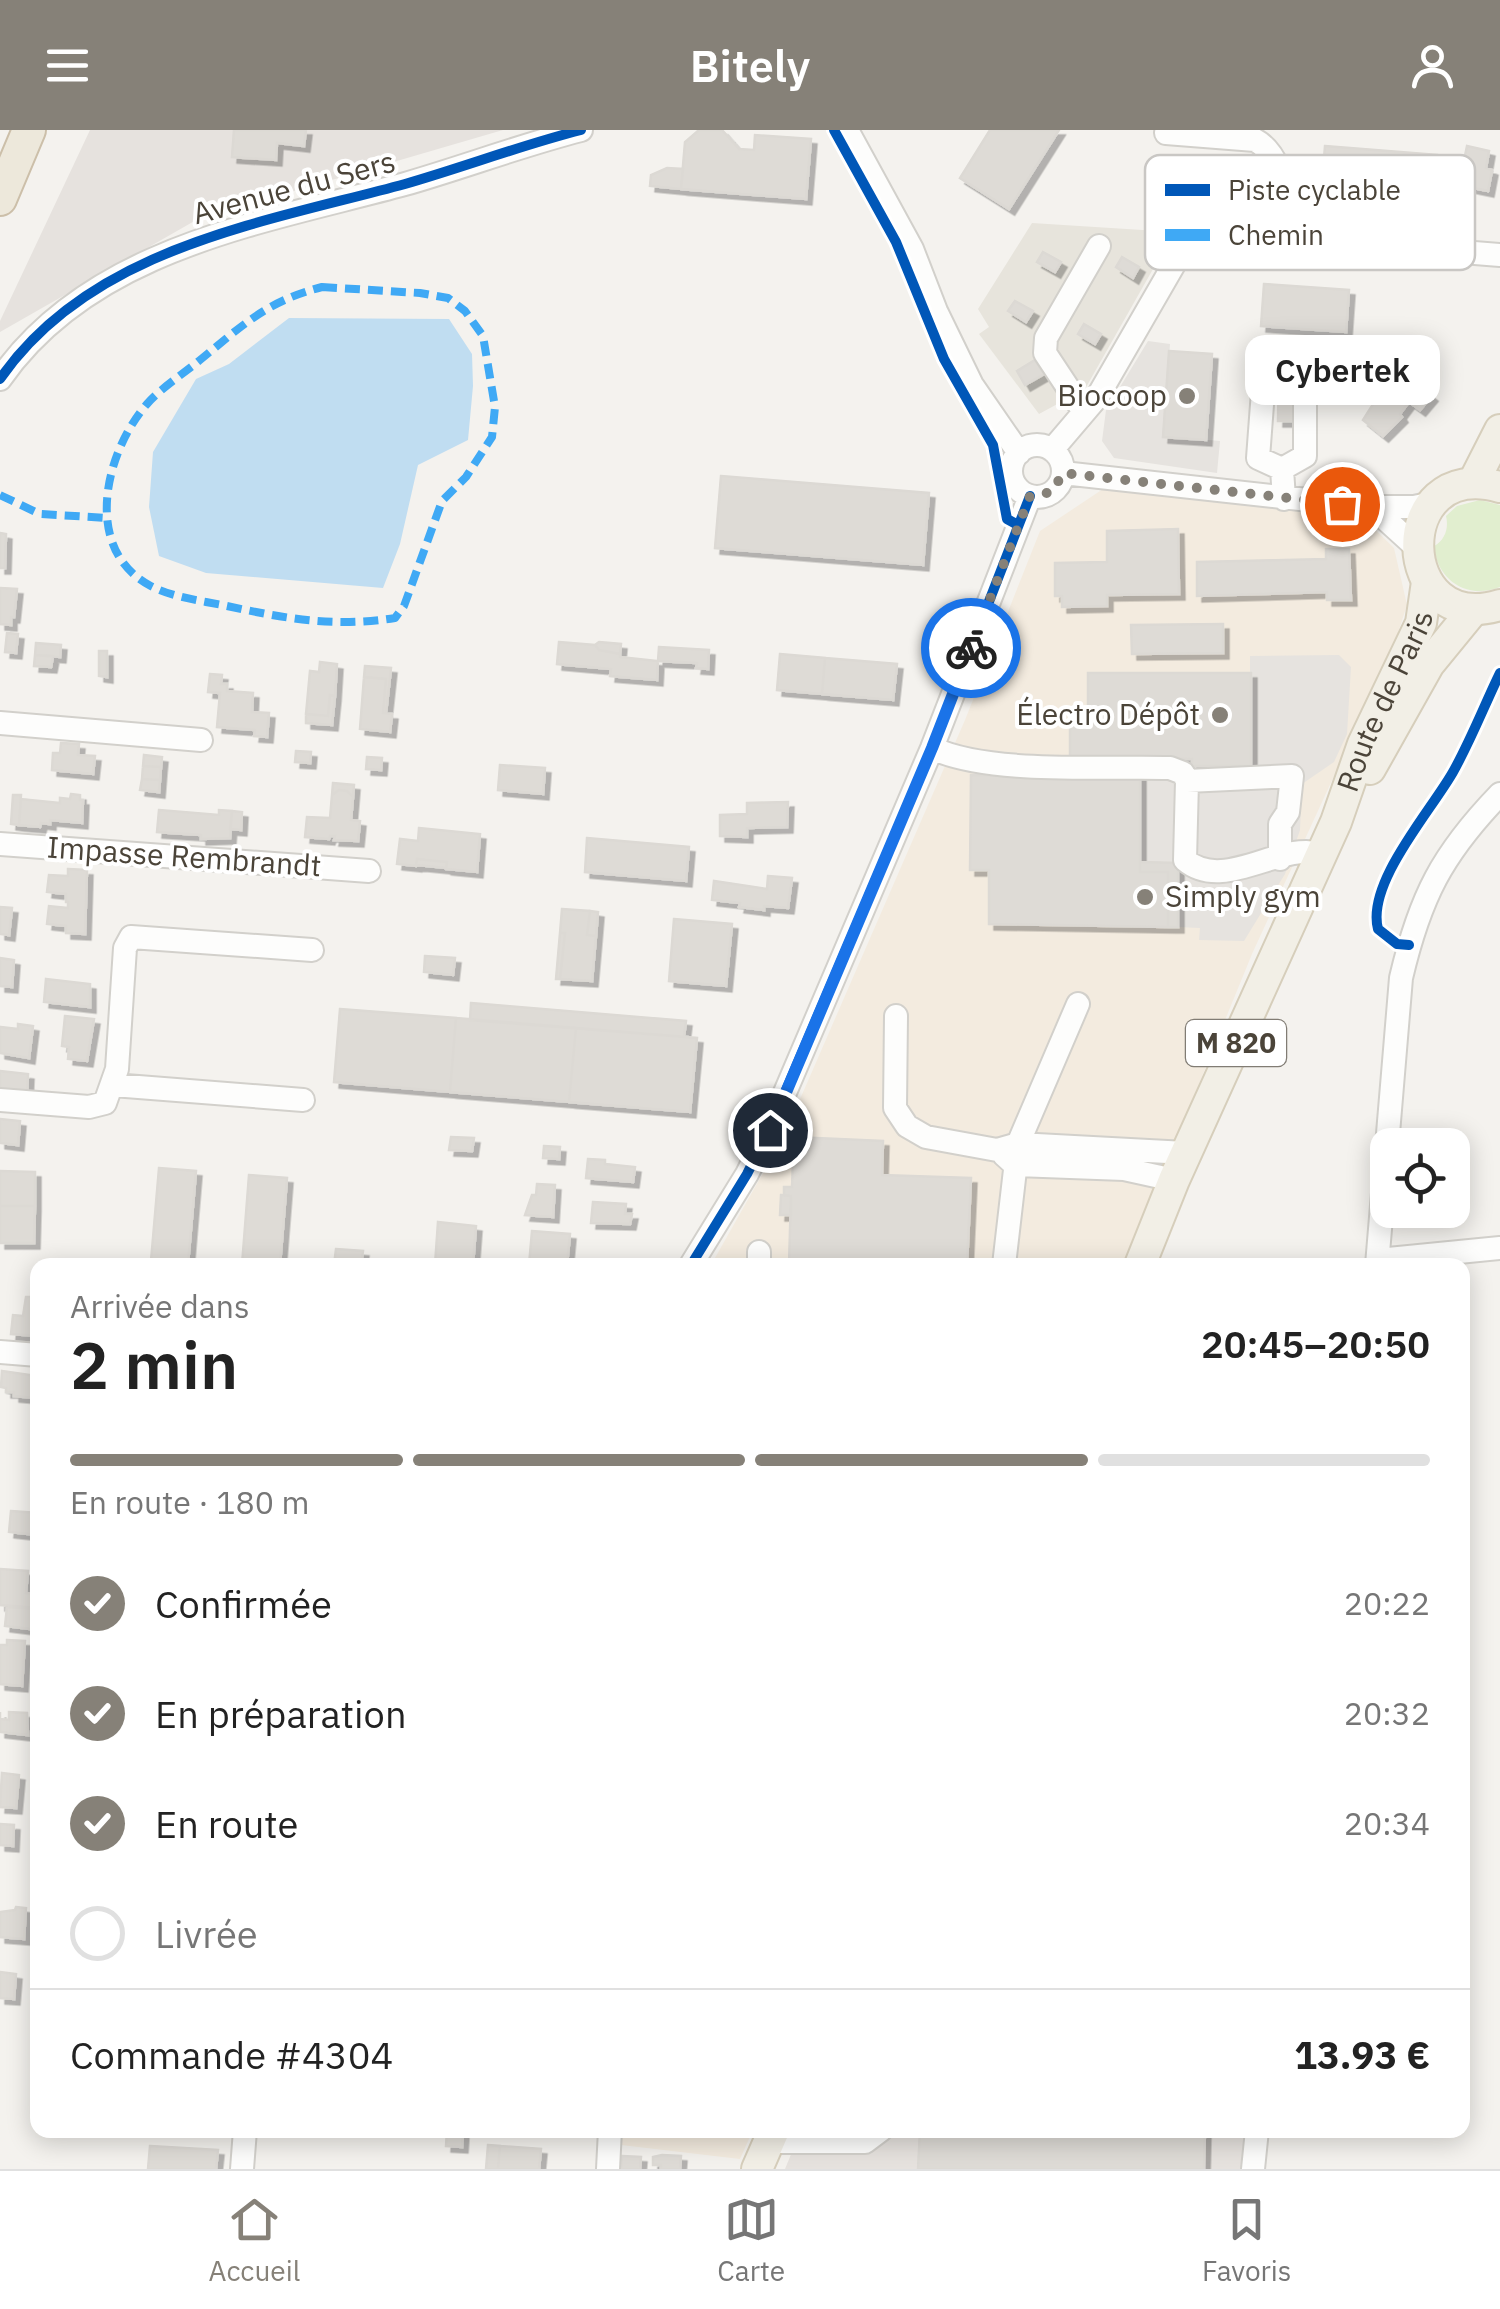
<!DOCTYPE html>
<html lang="fr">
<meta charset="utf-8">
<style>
:root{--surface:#fff;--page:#f6f6f6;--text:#222;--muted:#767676;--line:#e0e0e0;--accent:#868178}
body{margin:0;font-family:"IBM Plex Sans",sans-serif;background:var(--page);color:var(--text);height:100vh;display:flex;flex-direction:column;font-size:38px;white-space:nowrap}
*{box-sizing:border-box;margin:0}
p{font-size:32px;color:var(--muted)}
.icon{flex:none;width:55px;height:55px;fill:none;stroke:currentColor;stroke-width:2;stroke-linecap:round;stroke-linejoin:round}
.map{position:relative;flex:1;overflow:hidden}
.sheet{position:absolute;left:30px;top:1128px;width:1440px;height:880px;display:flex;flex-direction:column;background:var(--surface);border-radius:20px;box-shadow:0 5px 25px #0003}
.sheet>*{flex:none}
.buttons{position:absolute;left:1370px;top:998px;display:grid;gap:20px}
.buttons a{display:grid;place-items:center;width:100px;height:100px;border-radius:20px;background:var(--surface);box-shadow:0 5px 25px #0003;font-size:50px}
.pin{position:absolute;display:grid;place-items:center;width:85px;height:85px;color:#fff;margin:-42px;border:5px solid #fff;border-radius:50%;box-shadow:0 2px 10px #0007}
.courier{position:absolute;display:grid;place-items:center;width:100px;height:100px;margin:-50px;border:8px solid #1a73e8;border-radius:50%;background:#fff;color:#222;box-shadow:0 2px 12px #0007}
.bubble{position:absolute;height:70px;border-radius:20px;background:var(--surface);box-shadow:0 5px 25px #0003;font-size:32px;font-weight:600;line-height:70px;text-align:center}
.head em{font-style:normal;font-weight:600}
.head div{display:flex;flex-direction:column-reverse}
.head{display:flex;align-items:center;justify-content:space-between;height:170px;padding:0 40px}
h1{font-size:65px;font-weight:600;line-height:75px}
.bar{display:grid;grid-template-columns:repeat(4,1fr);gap:15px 10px;align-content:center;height:120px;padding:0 40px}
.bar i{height:12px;border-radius:8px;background:var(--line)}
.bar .current{background:var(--accent)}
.bar p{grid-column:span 4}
.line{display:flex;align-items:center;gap:25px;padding:0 40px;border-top:2px solid var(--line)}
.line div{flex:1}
ol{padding:0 40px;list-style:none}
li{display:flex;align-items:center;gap:30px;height:110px}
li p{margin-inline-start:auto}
li .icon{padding:10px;border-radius:50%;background:var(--accent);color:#fff;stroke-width:4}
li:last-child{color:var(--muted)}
li i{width:55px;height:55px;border:5px solid var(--line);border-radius:50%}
header{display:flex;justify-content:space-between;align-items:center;height:130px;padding:0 40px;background:var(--accent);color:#fff;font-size:45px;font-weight:600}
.tab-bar{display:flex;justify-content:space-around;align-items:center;height:140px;border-top:2px solid var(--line);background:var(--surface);font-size:28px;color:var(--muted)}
.tab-bar a{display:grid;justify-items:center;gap:5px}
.tab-bar .current{color:var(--accent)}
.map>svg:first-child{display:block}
.residential{fill:#e7e4dc}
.commercial{fill:#f3ebdf}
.industrial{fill:#e6e2de}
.green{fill:#e1eecf}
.parking{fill:#e6e3df}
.water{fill:#c0ddf1}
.building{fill:#dedbd6;stroke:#dcd9d4;stroke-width:2.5;filter:url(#shadow)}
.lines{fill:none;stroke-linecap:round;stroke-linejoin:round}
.minor-casing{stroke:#d2d0cb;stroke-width:26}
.major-casing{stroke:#d6cebb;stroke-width:34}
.highway-casing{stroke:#ccbfa9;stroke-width:36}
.minor{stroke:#fdfdfc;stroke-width:22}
.major{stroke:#f2efe6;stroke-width:30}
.highway{stroke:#ede8db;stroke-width:32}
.quiet{stroke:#3fa9f5;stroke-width:8;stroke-dasharray:15 8;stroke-linecap:butt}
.cycleway-casing{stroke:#fff;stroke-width:16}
.cycleway{stroke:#0057b8;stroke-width:10}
.done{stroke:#868178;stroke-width:10;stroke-dasharray:0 18}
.route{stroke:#1a73e8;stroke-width:12}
.poi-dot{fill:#868178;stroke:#fff;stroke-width:4}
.labels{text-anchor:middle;stroke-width:8;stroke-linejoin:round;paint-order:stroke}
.shield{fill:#fff;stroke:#817c74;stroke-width:2.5}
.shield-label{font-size:28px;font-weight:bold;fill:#4b4439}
.street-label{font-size:30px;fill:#4b4439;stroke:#fff}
.poi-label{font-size:30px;fill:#4b4439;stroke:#fff;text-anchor:end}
.key{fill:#fff;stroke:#c9c7c4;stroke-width:2.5}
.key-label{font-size:28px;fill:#4b4439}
</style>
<header><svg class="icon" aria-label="menu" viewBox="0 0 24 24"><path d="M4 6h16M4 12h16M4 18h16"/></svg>Bitely<svg class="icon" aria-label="person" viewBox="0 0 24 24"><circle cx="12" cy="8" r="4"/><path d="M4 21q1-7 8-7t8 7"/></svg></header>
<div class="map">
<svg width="1500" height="2039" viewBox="0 0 1500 2039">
<defs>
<filter id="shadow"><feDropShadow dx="5.5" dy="5.5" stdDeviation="0" flood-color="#0004"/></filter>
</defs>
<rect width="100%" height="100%" fill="#f4f2ee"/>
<path class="residential" d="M1032 93 1174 102 1085 259 1039 284 979 204 989 197 978 179Z"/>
<path class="commercial" d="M1103 359 1360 385 1394 418 1407 475 1393 518 1252 824 1125 1135H711L784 1006 965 590 1040 401Z
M623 2000H753L740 2029 621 2015Z"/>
<path class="industrial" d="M90 0H503L198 89 0 202V191Z
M801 2000H1250L1247 2039H785Z"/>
<path class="green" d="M1480 370 1500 375V457C1468 470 1437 451 1434 416 1445 410 1449 398 1446 386L1457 376Z"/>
<path class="parking" d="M1148 211 1170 214 1163 306 1220 311 1217 343 1114 328 1102 311 1106 280Z
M1339 525 1351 537 1347 604 1334 632 1302 654 1300 700 1285 744 1244 811 1199 810 1200 798 1178 797V733L1140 732V628L1192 629V636H1250V526Z"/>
<path class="water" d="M289 188 449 189 472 224 473 256 468 310 418 335 400 414 383 458 206 443 159 426 149 377 153 322 196 249 229 234Z"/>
<path class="building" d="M234 0H306L304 16 277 13 276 30 232 27Z
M699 0H722L739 19 754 20 755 5 811 9 806 69 681 59 685 12Z
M990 0H1059L1009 79 960 48Z
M1325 16 1437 25 1430 112 1318 103Z
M1467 16 1489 21 1486 38 1492 40 1488 61 1459 55Z
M667 38 683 39 681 59 650 56 651 45Z
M1043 122 1061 132 1055 142 1037 132Z
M1122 127 1139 137 1133 148 1116 137Z
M1264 154 1349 160 1346 202 1261 196Z
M1015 171 1033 181 1026 192 1008 181Z
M1084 194 1101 204 1095 214 1078 204Z
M1169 221 1212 224 1206 310 1163 307Z
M1279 227H1296L1295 291H1278Z
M1035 230 1044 244 1025 255 1017 241Z
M1413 251 1432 266 1420 280 1409 272 1400 284 1402 287 1383 306 1363 290 1382 260 1385 262 1393 252 1405 262Z
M721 346 929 363 923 435 715 418Z
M1178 399 1179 464 1107 465V476L1062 477V466H1055V433L1107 432V401Z
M0 403 6 404 5 438H0Z
M1326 419H1349L1351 470H1327V462L1197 466V432L1326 429Z
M0 458 17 459 14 487H11V495L0 494Z
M1223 494V523L1132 524 1131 495Z
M7 503 18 504 16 523 5 522Z
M559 512 595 515 599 520 620 524V527L658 531 657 550 610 546 611 539 557 534Z
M599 512 621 514 620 524 599 520 595 515Z
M36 513 61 515 60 527 35 525Z
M659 517 709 520 708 539 696 538 697 533 658 531Z
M99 521H107V547L99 546Z
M780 524 825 528 822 564 777 560Z
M35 525 53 526 51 537 34 536Z
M825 528 897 534 893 570 822 564Z
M320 532 337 534 335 566 330 565 328 586 306 584 310 541 319 542Z
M365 536 391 538 386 583H383L386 549 364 547Z
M1088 543H1251V636H1192V629L1070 628V589H1088Z
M210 544 222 545 221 554H227V561L253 563 252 582 269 583 267 607 254 606 255 600 217 597 220 563 208 562Z
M364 547 386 549 383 583 392 584 390 602 360 599Z
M330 565 335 566 332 595 306 593V584L328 586Z
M61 613 79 614 78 625 95 626 93 644 52 640 53 623H60Z
M296 621 311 622 310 633 295 632Z
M144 625 162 627 161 637 143 636Z
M367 627 382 628 381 640 366 639Z
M500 635 545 638 543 664 498 660Z
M143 636 161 637 160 650 142 649Z
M971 645 1140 646V742H1168V797L989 794V740H970Z
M142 649 160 650 159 662 140 660Z
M333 653 354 655 353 667 347 661 339 660 332 665Z
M339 660 347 661 353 667 351 690 360 691 358 711 334 710 335 706H330L329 709 305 707 307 687 330 688 332 665Z
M71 664 80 665V670H83L82 693 50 690V694L41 693 40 697 19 695 21 669 60 673V668L70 669Z
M13 665H21L19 695 11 694Z
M788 672 787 697 747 698V707L720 706V685L747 684V673Z
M159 680 219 685V680L232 681 230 708 201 709V705L157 702Z
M232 681 242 682 241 700 230 699Z
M419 698 480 704 477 742 446 739 447 732 417 729 416 736 397 734 400 709 418 711Z
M587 708 689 717 686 751 585 742Z
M417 729 447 732 446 738 416 735Z
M1140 732 1178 733V797H1168V742H1140Z
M68 739 87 740 85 804 66 803V796L47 794 49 776 68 778V772H66V764L47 762 49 745 68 746Z
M768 746 792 748 788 778 764 776V780L739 777 740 773 712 770 714 751 767 759Z
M0 777 12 778 9 805 0 804Z
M562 779 590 781 587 805 596 806 592 851 560 849 565 803H560Z
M590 781 598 782 596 806 587 805Z
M674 789 732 794 726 856 669 851Z
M560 803H565L560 849H556Z
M425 826 455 828 453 845 424 842Z
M0 828 14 830 12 857 0 856Z
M46 849 90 854V877L44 872Z
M471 873 686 891 684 907 470 890Z
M340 879 456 888 450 962 334 952Z
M65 886 94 889 87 931 68 929 69 917 62 916Z
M456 888 576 898 569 972 450 962Z
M18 894 33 896 29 928 0 923V897L18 899Z
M576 898 697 908 690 982 569 972Z
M0 941 28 944 27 966 0 964Z
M0 989 20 991 18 1015 0 1013Z
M451 1007 474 1008 472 1021 449 1020Z
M794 1007 883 1011 882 1045 971 1048 967 1135H789L791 1066 784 1065V1057H792Z
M544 1016 560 1017 559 1029 543 1028Z
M588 1029 605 1030V1034L635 1037 633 1052 586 1048Z
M159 1038 196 1041 188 1134 151 1131Z
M0 1041 35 1042V1076H0Z
M249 1045 287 1048 280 1135H242Z
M537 1054 555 1055 553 1087 525 1085 532 1065H536Z
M781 1065 791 1066V1085H780Z
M593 1072 626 1074 625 1084H632L630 1094 591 1093Z
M0 1076H35L34 1113H0Z
M438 1092 476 1096 473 1135H435Z
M532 1101 570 1104 567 1135H529Z
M336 1119 363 1121 361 1135H334Z
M26 1167H38V1206L11 1204 13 1185 23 1186Z
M2 1241 37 1246 35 1268 14 1266V1262H6V1258L1 1257Z
M11 1381 38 1383V1405L9 1402Z
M0 1439 28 1441 26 1463 38 1465V1478L0 1475Z
M7 1477 33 1479 31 1499 5 1496Z
M7 1510 25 1511 22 1556 0 1554V1515H7Z
M0 1582V1589L9 1590V1582L27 1583 28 1605 0 1602Z
M2 1643 19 1645 16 1678 0 1677Z
M0 1694 14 1695 13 1716 0 1715Z
M16 1777 26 1778 24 1809 0 1807V1782L15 1780Z
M0 1842 16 1844 14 1869 0 1868Z
M447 2000 463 2001 462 2017 446 2016Z
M920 2000H1205L1204 2039H918Z
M488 2015 500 2016 498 2039H486Z
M150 2016 218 2020 216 2039H148Z
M500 2016 541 2019 539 2039H498Z
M662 2025 681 2026 680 2039H661V2035H653V2027Z
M622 2026 641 2027 640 2039H621Z"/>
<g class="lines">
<defs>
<path id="minor" d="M847 0 912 119 936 181 972 255 1019 323
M1166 3 1255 10C1282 24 1288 71 1297 99L1304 106 1324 111 1500 125
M0 249C91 118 262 93 405 54 464 37 522 15 581 0
M1084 282 1045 223 1046 208 1099 116
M1011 341a26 26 0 1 1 52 0a26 26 0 1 1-52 0Z
M1052 320 1098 266 1214 65
M1282 339 1258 328 1266 221 1305 223V326L1282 339 1284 369
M1063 343 1372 377H1414L1433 373
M1372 377 1416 417
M0 593 201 610
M932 618C989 645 1104 636 1170 638L1183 643 1187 651 1185 730C1224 763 1280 711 1321 724
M1187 651 1292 646 1288 682 1280 694V729
M0 714 369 741
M896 886 895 978 907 996 926 1007 997 1020 1018 1014 1186 1023
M113 955 303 970
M0 970 89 977 105 973 117 939 125 818 131 807 312 820
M1004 1025 1015 1035 1124 1039 1174 1050
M1378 1130 1500 1118
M691 1135 747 1044 769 1000 932 618 1030 366
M759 1135V1122
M1004 1135 1018 1014 1078 874
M1377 1135 1401 848C1420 767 1442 724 1500 664
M0 1222 38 1225
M768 2012H865L881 2000
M242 2039 245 2000
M608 2039 610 2000
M1253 2039 1257 2000"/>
<g id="major">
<path d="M1473 353 1500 300"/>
<path d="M1500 357C1388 326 1394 508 1500 475"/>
<path d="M1370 639 1429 534 1474 479"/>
<path id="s1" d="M1140 1135 1174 1050 1336 692 1363 614 1421 493 1427 452"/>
<path d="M757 2039 774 2000"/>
</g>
<path id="highway" d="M0 69 29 0"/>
</defs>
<use href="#minor" class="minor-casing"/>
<use href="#major" class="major-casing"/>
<use href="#highway" class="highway-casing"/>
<use href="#minor" class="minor"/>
<use href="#major" class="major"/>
<use href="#highway" class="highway"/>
<path class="quiet" d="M322 157 420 163 448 168 465 181 483 206 495 277 492 307 466 347 442 371 404 476 395 488C331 498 284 488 222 475 197 470 171 467 149 455 82 418 105 322 147 274 161 258 183 244 200 230 243 195 267 171 322 157Z
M0 365 40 384 107 388"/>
<defs>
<path id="cycleway" d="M834 0 896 112 944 229 993 315 1007 389 1018 395
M0 249C91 118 262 93 405 54 464 37 522 15 581 0
M1409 815 1397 814 1378 799C1366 753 1431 681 1453 642 1471 610 1484 576 1500 543
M691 1135 747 1044 769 1000 932 618 1030 366"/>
</defs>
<use href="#cycleway" class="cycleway-casing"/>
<use href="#cycleway" class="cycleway"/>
</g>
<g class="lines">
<path class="done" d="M971 518 1030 366 1052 362 1063 343 1342 374"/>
<path class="route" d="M770 1000 932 618 971 518"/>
</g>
<g class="poi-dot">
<circle cx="1187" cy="266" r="10"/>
<circle cx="1220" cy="585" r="10"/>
<circle cx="1145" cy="767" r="10"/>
</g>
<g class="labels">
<rect class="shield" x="1186" y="890" width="100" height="46" rx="8"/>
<g class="shield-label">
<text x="1236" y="923">M 820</text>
</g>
<g class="street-label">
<text transform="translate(294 58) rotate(-15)" y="10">Avenue du Sers</text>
<text dy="10" stroke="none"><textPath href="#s1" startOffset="615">Route de Paris</textPath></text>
<text transform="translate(184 727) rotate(4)" y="10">Impasse Rembrandt</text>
</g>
<g class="poi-label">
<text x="1167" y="276">Biocoop</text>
<text x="1200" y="595">Électro Dépôt</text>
<text x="1165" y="777" text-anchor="start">Simply gym</text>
</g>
</g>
<rect x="1145" y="25" width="330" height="115" rx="15" class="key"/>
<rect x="1165" y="54" width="45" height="12" fill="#0057b8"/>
<rect x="1165" y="99" width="45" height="12" fill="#3fa9f5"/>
<g class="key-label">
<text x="1228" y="70">Piste cyclable</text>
<text x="1228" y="115">Chemin</text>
</g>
</svg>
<div class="buttons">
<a><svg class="icon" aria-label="locate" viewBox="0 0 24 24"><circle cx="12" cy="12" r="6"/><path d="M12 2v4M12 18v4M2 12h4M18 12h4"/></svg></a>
</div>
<div class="pin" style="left:1342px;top:374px;background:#ea580c"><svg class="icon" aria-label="bag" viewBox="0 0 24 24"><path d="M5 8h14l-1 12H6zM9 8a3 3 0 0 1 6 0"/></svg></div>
<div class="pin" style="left:770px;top:1000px;background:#1f2937"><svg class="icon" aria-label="home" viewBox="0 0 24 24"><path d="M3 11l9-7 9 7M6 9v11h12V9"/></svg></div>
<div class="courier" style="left:971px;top:518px"><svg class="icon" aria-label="bike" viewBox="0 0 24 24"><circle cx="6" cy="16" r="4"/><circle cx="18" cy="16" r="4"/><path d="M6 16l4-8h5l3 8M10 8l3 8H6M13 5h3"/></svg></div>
<div class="bubble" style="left:1245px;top:205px;width:195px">Cybertek</div>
<section class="sheet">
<div class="head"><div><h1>2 min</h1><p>Arrivée dans</p></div><em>20:45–20:50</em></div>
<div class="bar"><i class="current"></i><i class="current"></i><i class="current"></i><i></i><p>En route · 180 m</p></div>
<ol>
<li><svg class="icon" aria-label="check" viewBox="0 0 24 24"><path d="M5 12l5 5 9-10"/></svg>Confirmée<p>20:22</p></li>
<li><svg class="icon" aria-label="check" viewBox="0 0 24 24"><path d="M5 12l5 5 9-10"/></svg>En préparation<p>20:32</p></li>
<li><svg class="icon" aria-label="check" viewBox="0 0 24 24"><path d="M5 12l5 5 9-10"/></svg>En route<p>20:34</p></li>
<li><i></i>Livrée</li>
</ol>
<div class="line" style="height:130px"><div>Commande #4304</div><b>13.93 €</b></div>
</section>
</div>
<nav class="tab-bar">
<a class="current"><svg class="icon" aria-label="home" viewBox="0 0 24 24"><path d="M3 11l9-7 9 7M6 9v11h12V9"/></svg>Accueil</a>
<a><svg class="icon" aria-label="map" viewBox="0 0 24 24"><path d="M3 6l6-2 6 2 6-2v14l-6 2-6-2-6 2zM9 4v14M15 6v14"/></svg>Carte</a>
<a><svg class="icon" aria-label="saved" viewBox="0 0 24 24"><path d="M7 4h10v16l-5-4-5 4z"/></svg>Favoris</a>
</nav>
